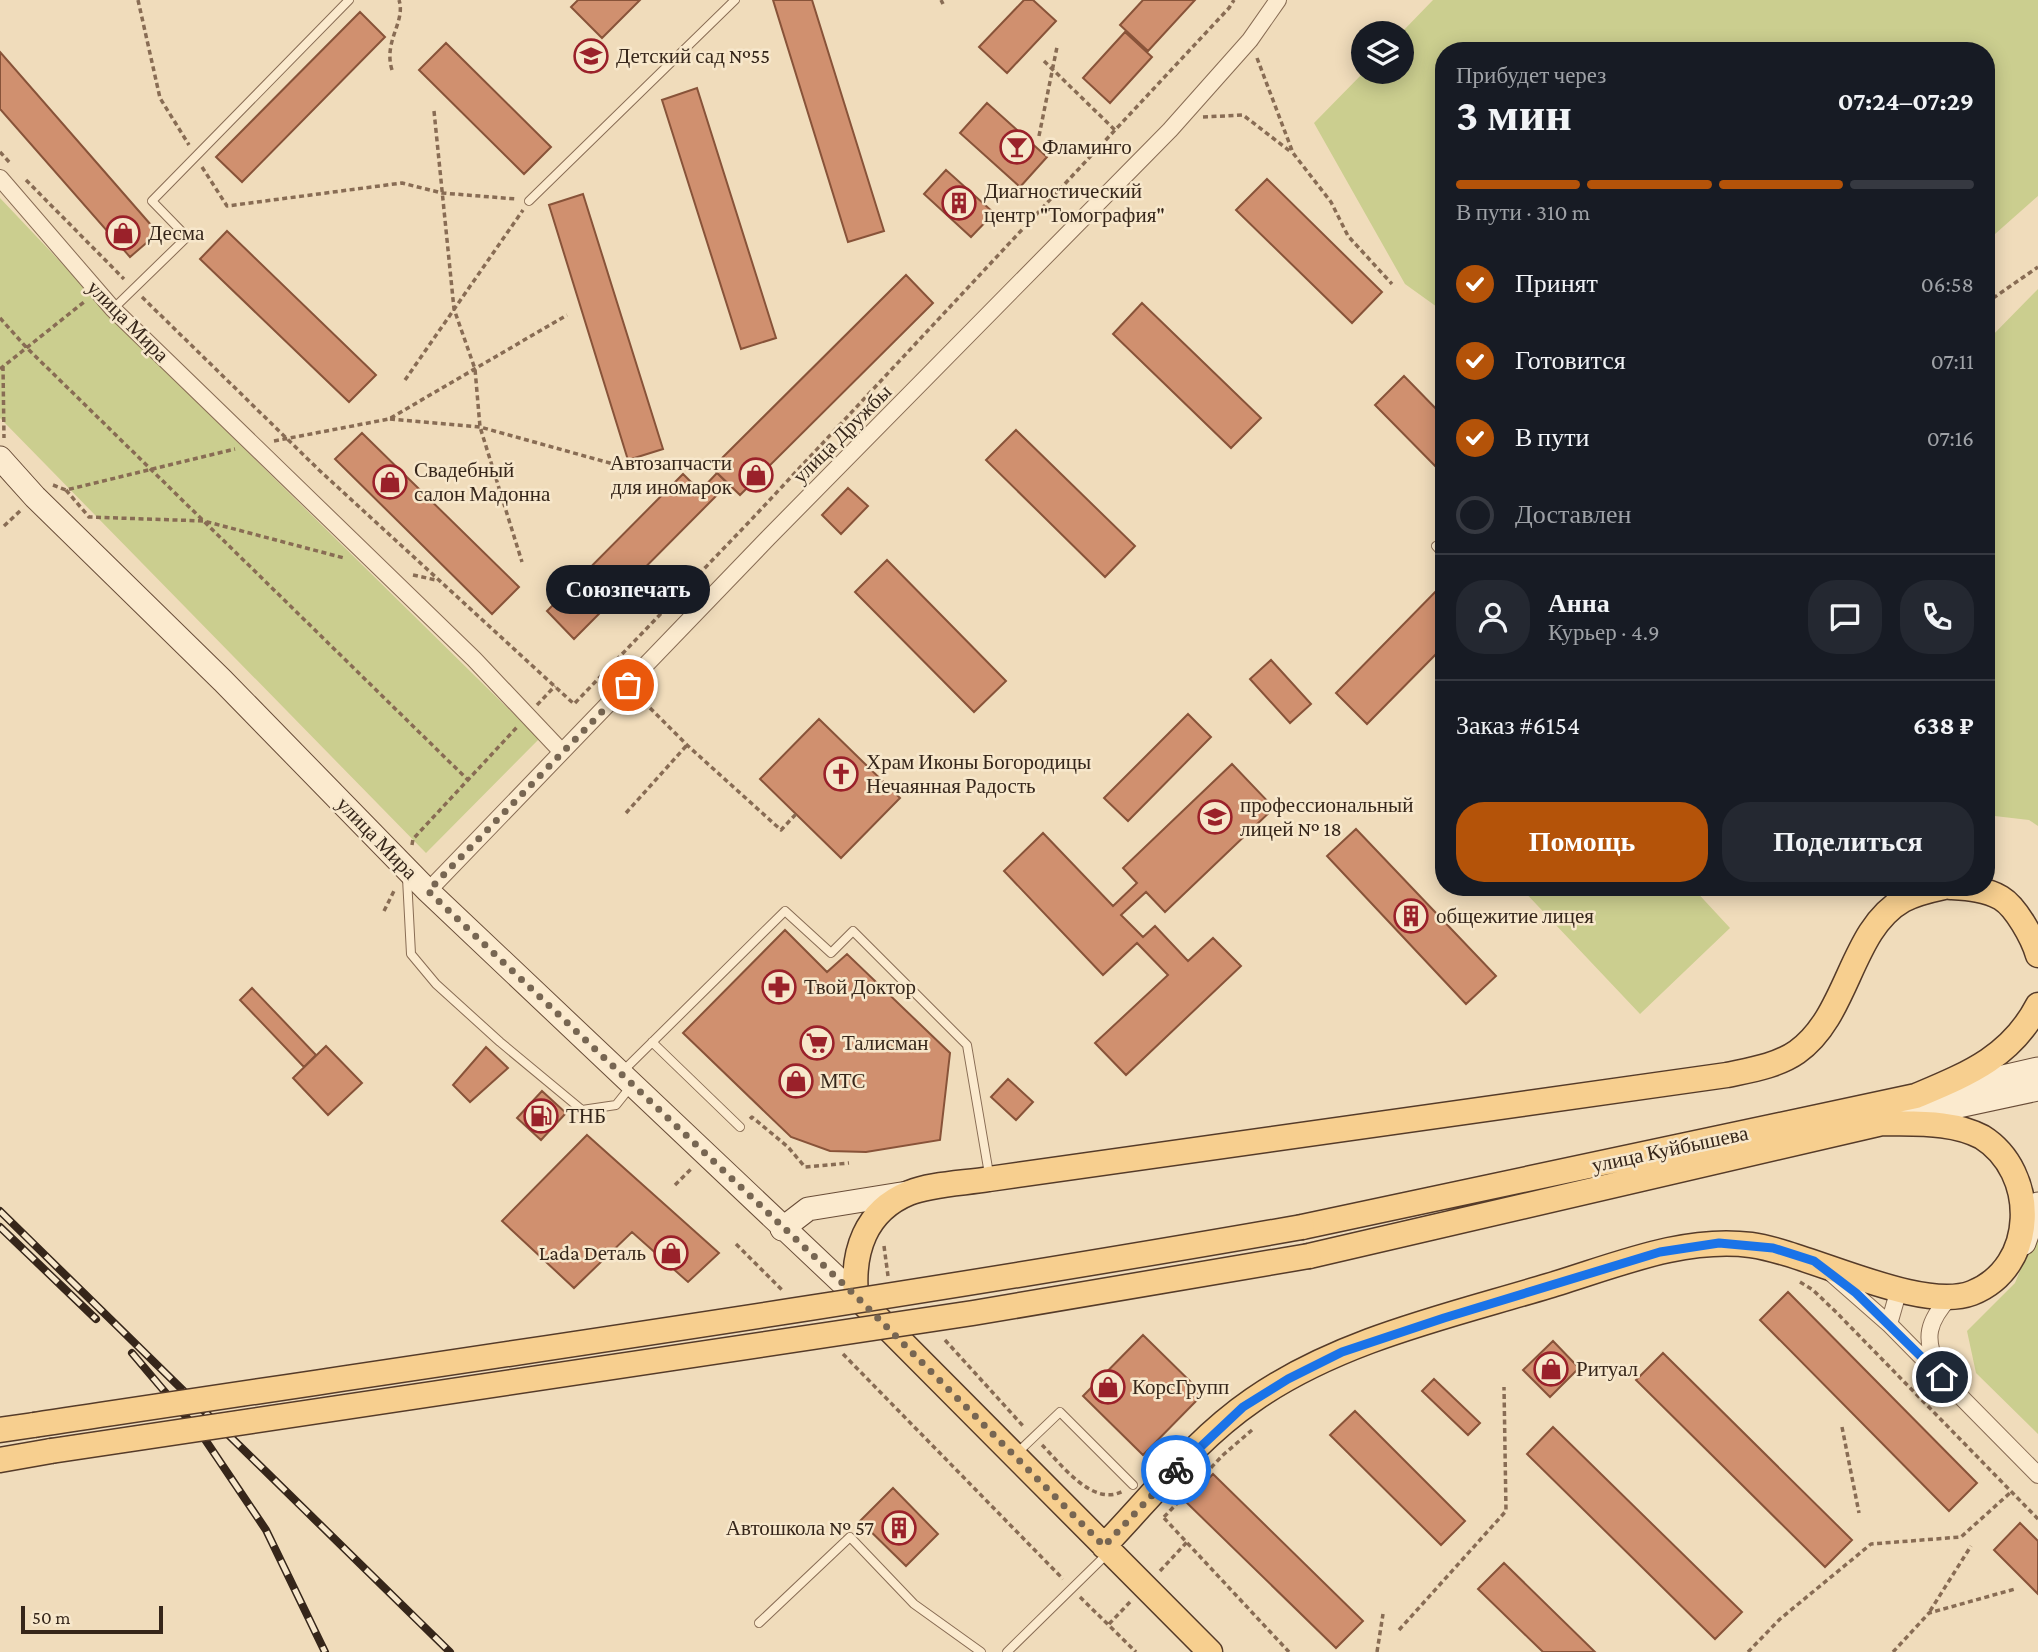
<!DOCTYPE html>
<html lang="ru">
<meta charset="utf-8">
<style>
:root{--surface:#171b24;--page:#242831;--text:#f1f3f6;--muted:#9ea1a6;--line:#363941;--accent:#b45309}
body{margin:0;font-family:"Crimson Pro",serif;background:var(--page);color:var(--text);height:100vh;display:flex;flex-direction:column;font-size:26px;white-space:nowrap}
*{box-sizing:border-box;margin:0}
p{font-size:23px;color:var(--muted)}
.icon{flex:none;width:38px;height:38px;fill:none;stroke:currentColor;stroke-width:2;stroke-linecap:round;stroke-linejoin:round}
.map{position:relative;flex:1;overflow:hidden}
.panel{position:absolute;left:1435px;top:42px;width:560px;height:854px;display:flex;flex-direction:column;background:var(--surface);border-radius:28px;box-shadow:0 4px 18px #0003}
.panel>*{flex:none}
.buttons{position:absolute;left:1351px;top:21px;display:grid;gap:14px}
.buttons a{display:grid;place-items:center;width:63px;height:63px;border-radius:50%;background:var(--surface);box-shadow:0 4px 18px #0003;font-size:35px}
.scale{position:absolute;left:21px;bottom:18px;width:142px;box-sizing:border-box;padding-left:7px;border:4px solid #36261a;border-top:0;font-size:19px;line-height:24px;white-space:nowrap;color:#36261a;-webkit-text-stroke:5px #f7e7cb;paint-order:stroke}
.pin{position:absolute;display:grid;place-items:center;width:60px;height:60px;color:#fff;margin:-30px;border:4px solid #fff;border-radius:50%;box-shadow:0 2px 7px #0007}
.courier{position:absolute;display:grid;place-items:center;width:70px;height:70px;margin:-35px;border:5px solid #1a73e8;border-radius:50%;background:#fff;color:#222;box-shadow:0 2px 9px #0007}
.bubble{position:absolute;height:49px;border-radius:24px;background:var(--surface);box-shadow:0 4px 18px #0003;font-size:23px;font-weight:700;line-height:49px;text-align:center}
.overview em{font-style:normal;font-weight:700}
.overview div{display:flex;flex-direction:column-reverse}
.overview{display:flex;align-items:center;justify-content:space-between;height:119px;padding:0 21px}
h1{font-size:46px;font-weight:700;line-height:52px}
.bar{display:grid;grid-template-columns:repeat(4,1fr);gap:10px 7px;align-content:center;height:84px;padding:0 21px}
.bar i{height:9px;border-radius:5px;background:var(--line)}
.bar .active{background:var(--accent)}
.bar p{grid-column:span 4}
.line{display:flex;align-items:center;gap:18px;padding:0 21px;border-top:2px solid var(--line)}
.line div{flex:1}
.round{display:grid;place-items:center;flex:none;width:74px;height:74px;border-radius:28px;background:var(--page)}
ol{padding:0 21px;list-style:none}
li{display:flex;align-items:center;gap:21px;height:77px}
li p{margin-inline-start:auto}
li .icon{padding:7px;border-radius:50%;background:var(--accent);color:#fff;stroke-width:4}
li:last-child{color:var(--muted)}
li i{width:38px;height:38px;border:4px solid var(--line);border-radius:50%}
.action{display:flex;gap:14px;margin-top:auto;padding:14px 21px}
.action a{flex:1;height:80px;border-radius:28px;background:var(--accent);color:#fff;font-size:28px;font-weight:700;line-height:80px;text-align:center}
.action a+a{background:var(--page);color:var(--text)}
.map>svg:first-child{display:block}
.green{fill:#cbce8f}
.building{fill:#d0906f;stroke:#885339;stroke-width:2}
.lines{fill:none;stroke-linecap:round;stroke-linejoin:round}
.service-casing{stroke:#886c54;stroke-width:10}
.minor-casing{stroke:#886c54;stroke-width:18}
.secondary-casing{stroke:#694d38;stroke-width:25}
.primary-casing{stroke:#553b29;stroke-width:27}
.path{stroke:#886c54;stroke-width:3.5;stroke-dasharray:5 3.5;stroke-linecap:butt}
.service{stroke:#fbeace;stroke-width:8}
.minor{stroke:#fbeace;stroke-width:16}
.secondary{stroke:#fbeace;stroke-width:23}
.primary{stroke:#f7cf8f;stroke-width:24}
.rail-casing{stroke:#36261a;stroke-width:8}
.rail{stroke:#f7e7cb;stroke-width:5;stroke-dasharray:16;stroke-linecap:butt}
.primary-bridge-casing{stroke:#553b29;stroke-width:27;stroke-linecap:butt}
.primary-bridge{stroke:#f7cf8f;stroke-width:24}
.done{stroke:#776652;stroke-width:7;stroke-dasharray:0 12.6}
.route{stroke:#1a73e8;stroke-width:9}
.labels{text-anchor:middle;stroke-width:5;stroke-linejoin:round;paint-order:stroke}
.poi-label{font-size:21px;fill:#36261a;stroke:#f7e7cb;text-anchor:start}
.street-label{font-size:21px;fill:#36261a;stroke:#f7e7cb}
</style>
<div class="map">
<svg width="2038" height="1652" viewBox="0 0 2038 1652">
<rect width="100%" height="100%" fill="#f0dcbb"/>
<path class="green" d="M1433 0H2038V196L1986 242V51H1444V312L1405 284 1314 123 1364 72H1402L1401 33Z
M0 198 142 348 539 739 426 853 0 418Z
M2038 289V826L2029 820 1986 815V342Z
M1520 887H1692L1730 928 1640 1014Z
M2038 1227V1434L1976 1373 1967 1331 2015 1283Z"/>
<path class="building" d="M578 0H640L602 38 571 7Z
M773 0H812L884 231 848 242Z
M1024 0H1033L1056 21 1007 73 979 47Z
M1143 0H1195L1148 51 1120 25Z
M360 12 385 37 242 182 216 157Z
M1125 32 1152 57 1110 103 1083 78Z
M446 43 551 147 524 174 419 70Z
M0 52 158 233 130 257 0 109Z
M697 88 776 338 741 349 662 100Z
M987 103 1047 157 1020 187 960 133Z
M946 170 994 213 971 237 924 194Z
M1267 179 1382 292 1352 323 1236 210Z
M583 194 663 449 628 460 549 205Z
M227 231 376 375 349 402 200 259Z
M906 275 933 303 740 495 712 468Z
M1142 303 1261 418 1231 448 1113 334Z
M1404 376 1444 417V475L1375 405Z
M1016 430 1135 546 1105 577 986 460Z
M362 433 519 587 492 614 335 459Z
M717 473 728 484 574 639 547 611 683 474 700 491Z
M848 488 868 506 841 534 822 515Z
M887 560 1006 681 974 712 855 592Z
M1444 583V646L1367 724 1336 693Z
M1271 660 1311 704 1290 723 1250 679Z
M1188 714 1211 737 1128 821 1104 798Z
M819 719 900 798 841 858 760 779Z
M1232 764 1274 808 1165 912 1146 892 1121 915 1143 937 1155 926 1188 961 1213 938 1241 966 1126 1075 1095 1043 1168 975 1137 943 1103 975 1004 871 1043 833 1113 906 1137 883 1123 868Z
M1356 829 1496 976 1466 1004 1327 856Z
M785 930 827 972 847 954 950 1053 940 1140 866 1152 830 1151 791 1137 683 1033Z
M252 988 316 1055 304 1067 240 1000Z
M326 1046 362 1083 328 1115 293 1078Z
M486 1047 508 1068 470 1102 453 1085Z
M1008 1079 1033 1102 1016 1120 991 1097Z
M542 1091 566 1113 541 1140 517 1118Z
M587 1135 719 1253 688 1282 632 1232 574 1288 502 1221Z
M1788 1292 1977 1483 1949 1511 1760 1320Z
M1143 1335 1203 1394 1143 1455 1083 1396Z
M1553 1341 1579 1368 1550 1397 1523 1370Z
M1663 1353 1852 1540 1825 1567 1636 1380Z
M1434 1379 1480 1423 1468 1435 1422 1391Z
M1355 1411 1465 1521 1441 1545 1330 1435Z
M1553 1427 1742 1612 1715 1639 1527 1454Z
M1213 1474 1363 1621 1336 1648 1186 1502Z
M893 1488 938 1534 906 1566 860 1521Z
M2020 1523 2038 1541V1594L1994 1550Z
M1504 1563 1595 1652H1543L1478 1589Z"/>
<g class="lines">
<defs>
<path id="service" d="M529 201 735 0
M113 309 187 237 152 201 349 0
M1436 546 1444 555
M407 878 411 954 436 984 500 1042 582 1110 616 1105 632 1085
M652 1042 740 1127
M623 1071 785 911 831 953 853 931 967 1045 989 1174
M1016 1454 1060 1412 1133 1485
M759 1623 850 1537 914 1604 981 1652
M1007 1652 1107 1554"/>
<path id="minor" d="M0 178 113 309 474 659 562 752
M428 891 768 538 1170 130 1250 40 1278 0
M1832 1274 1889 1324 2038 1475
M1889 1324 1899 1289
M1938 1368C1923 1338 1928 1321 1950 1297"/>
<path id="secondary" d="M0 458 35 497 223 681 428 891 856 1296
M1942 1091 2038 1069
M1903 1118 2038 1089
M782 1229 808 1209 907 1193
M2024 1243 2038 1204"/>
<path id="primary" d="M1951 887C1967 888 1986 889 2001 898 2016 907 2033 938 2038 955
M1302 1227 1916 1096C1968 1074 2011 1057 2038 1005
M0 1430 34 1425
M0 1460 51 1451
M1104 1546C1151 1497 1196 1439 1253 1400 1339 1340 1449 1316 1548 1286 1612 1267 1683 1236 1751 1245 1809 1253 1920 1313 1972 1293 2038 1267 2038 1172 1982 1137 1952 1121 1915 1124 1882 1123L1309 1256
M1210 1652 856 1296C852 1252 865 1211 909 1193 930 1184 966 1183 989 1179L1727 1075C1750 1070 1777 1066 1797 1052 1849 1015 1850 930 1903 900 1916 893 1930 890 1944 887"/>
</defs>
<use href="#service" class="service-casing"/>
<use href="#minor" class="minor-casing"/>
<use href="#secondary" class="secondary-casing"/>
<use href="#primary" class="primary-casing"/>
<path class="path" d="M138 0 160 98 189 145
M941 0 943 4
M1257 58 1293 153 1331 202 1348 236 1392 284
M1044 61 1115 130
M392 70C383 41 406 22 399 0
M434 111 454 309 475 369 480 427 522 562
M1203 117 1243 115 1291 152
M1039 136 1057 47
M0 152 11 164
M202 167 227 206 402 183 442 193 516 199
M26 180 124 279
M142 297 319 470 574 704 750 521 1229 8 1234 0
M1986 303 2038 267
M0 318 26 347 468 780
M3 366 4 438
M0 369 84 302
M405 380 523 210
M390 419 480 427 617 465
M274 441 389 419 567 315
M53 485 66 490 235 449
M66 490 89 517 204 521 344 558
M4 526 20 511
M413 575 436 580
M638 696 687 745 781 830 796 814
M537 705 555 686
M626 813 687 745
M412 845 413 839 518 726
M384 911 394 891
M750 1119 752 1117 788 1147 805 1167 849 1163
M675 1185 691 1169
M736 1244 782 1290
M884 1246 888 1276
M1800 1282 1813 1290 1837 1313 2038 1519
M945 1340 1024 1427
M843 1354 1063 1579
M1842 1427 1859 1513
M1042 1445C1061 1464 1093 1508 1123 1491
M1164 1517 1223 1455 1252 1430
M1164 1518 1289 1652
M1160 1571 1187 1542
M1080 1597 1136 1652
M1930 1611 1971 1546
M1109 1624 1130 1602
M1399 1630 1506 1511 1504 1387
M1377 1652 1383 1614
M1748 1652 1780 1619 1871 1544 1961 1537 2011 1492
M1893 1652 1929 1613 2015 1589"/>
<use href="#service" class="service"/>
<use href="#minor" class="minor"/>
<use href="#secondary" class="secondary"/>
<use href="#primary" class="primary"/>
<defs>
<path id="rail" d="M0 1211 450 1652
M0 1227 96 1319
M132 1353 204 1438 266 1530 325 1652"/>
</defs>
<use href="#rail" class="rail-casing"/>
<use href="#rail" class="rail"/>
<defs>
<path id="primary-bridge" d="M34 1425C457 1361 881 1301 1302 1227
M51 1451 973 1313 1309 1256"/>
</defs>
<use href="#primary-bridge" class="primary-bridge-casing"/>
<use href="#primary-bridge" class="primary-bridge"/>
</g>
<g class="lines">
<path class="done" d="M628 685 428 891 856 1296 1104 1546 1176 1470"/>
<path class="route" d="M1176 1470 1243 1407 1288 1379 1342 1352 1444 1318 1660 1252 1719 1243 1773 1248 1814 1261 1856 1293 1942 1377"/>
</g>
<defs>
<symbol id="school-ring" viewBox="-11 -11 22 22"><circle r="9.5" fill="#f7e7cb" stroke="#9a212a" stroke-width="1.5"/><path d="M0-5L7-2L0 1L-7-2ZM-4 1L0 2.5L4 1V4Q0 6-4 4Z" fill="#9a212a"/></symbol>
<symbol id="bar-ring" viewBox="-11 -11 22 22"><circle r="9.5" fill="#f7e7cb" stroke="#9a212a" stroke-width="1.5"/><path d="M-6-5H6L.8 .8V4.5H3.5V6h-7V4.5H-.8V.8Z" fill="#9a212a"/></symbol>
<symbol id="building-ring" viewBox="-11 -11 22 22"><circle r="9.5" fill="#f7e7cb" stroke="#9a212a" stroke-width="1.5"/><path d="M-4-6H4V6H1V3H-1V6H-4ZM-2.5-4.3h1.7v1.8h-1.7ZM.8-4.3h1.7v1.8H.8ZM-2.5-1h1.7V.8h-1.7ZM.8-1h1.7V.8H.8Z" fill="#9a212a"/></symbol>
<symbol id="shop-ring" viewBox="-11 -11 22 22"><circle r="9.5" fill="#f7e7cb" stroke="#9a212a" stroke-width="1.5"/><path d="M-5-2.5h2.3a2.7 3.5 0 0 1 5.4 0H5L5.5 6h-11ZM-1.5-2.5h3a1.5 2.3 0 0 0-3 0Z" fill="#9a212a"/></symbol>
<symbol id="church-ring" viewBox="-11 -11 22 22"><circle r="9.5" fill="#f7e7cb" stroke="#9a212a" stroke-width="1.5"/><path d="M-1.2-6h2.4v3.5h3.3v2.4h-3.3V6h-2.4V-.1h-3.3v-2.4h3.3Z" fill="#9a212a"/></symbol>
<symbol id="university-ring" viewBox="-11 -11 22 22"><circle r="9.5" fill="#f7e7cb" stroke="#9a212a" stroke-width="1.5"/><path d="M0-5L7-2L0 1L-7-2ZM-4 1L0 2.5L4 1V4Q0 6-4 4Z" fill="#9a212a"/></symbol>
<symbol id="pharmacy-ring" viewBox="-11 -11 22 22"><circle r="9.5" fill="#f7e7cb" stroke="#9a212a" stroke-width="1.5"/><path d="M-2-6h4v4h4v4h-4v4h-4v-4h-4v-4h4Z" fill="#9a212a"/></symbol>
<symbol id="supermarket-ring" viewBox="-11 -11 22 22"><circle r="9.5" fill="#f7e7cb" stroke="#9a212a" stroke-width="1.5"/><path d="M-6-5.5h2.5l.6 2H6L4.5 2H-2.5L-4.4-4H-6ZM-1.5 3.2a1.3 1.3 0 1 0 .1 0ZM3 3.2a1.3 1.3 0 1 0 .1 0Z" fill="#9a212a"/></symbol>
<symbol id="fuel-ring" viewBox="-11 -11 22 22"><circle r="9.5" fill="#f7e7cb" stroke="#9a212a" stroke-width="1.5"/><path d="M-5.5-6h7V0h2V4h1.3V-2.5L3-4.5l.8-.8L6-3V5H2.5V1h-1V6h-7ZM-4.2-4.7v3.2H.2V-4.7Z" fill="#9a212a"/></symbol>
</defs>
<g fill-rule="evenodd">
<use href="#school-ring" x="572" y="37" width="38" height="38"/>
<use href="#bar-ring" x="998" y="128" width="38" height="38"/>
<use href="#building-ring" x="940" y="184" width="38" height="38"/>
<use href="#shop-ring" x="104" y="214" width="38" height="38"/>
<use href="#shop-ring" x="737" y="456" width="38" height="38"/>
<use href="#shop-ring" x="371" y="463" width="38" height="38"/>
<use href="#church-ring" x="822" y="755" width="38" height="38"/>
<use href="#university-ring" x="1196" y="798" width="38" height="38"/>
<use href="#building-ring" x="1392" y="897" width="38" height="38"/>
<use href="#pharmacy-ring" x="760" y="968" width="38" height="38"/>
<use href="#supermarket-ring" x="798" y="1024" width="38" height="38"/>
<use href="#shop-ring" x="777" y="1062" width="38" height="38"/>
<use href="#fuel-ring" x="522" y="1097" width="38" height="38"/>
<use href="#shop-ring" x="652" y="1234" width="38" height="38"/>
<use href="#shop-ring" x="1532" y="1350" width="38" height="38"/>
<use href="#shop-ring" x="1089" y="1368" width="38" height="38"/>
<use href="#building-ring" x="880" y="1509" width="38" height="38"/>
</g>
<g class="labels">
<g class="poi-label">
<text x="616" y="63">Детский сад №55</text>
<text x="1042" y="154">Фламинго</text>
<text x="984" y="198">Диагностический<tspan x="984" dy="24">центр "Томография"</tspan></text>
<text x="148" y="240">Десма</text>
<text x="732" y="470" text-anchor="end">Автозапчасти<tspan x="732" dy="24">для иномарок</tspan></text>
<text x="414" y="477">Свадебный<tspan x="414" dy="24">салон Мадонна</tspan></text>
<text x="866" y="769">Храм Иконы Богородицы<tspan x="866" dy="24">Нечаянная Радость</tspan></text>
<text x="1240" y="812">профессиональный<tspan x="1240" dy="24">лицей № 18</tspan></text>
<text x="1436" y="923">общежитие лицея</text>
<text x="804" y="994">Твой Доктор</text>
<text x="842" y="1050">Талисман</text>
<text x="820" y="1088">МТС</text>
<text x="566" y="1123">ТНБ</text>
<text x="646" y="1260" text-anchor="end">Lada Dеталь</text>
<text x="1576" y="1376">Ритуал</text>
<text x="1132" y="1394">КорсГрупп</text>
<text x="874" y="1535" text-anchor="end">Автошкола № 57</text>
</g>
<g class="street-label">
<text transform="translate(128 321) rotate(45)" y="7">улица Мира</text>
<text transform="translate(842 434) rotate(-45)" y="7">улица Дружбы</text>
<text transform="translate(377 838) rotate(46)" y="7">улица Мира</text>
<text transform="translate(1670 1149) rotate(-12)" y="7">улица Куйбышева</text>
</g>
</g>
</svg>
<div class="buttons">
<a><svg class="icon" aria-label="layers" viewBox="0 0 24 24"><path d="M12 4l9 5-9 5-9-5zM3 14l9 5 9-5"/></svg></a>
</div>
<div class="scale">50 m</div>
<div class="pin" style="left:628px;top:685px;background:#ea580c"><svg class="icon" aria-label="bag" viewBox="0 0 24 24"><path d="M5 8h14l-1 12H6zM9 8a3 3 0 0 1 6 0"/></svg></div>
<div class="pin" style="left:1942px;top:1377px;background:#1f2937"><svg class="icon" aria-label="home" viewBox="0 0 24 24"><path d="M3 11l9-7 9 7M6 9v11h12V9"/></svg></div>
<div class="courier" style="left:1176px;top:1470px"><svg class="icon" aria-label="bike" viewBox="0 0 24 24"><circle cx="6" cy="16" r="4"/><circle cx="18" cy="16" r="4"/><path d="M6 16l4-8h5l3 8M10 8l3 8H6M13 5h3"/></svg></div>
<div class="bubble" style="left:546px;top:565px;width:164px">Союзпечать</div>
<section class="panel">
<div class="overview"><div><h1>3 мин</h1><p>Прибудет через</p></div><em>07:24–07:29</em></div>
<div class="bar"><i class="active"></i><i class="active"></i><i class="active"></i><i></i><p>В пути · 310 m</p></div>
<ol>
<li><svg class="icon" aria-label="check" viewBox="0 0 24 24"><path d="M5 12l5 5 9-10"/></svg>Принят<p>06:58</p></li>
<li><svg class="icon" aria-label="check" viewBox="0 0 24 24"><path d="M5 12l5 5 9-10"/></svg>Готовится<p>07:11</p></li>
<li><svg class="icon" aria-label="check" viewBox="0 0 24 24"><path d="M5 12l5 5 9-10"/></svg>В пути<p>07:16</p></li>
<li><i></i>Доставлен</li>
</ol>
<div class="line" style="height:126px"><a class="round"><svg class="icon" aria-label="person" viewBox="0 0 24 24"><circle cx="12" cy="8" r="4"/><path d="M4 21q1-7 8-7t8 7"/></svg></a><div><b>Анна</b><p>Курьер · 4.9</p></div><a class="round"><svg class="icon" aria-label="chat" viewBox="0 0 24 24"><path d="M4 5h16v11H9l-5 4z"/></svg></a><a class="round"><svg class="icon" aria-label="phone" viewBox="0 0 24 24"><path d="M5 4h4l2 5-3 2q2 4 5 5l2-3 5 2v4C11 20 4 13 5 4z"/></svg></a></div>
<div class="line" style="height:91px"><div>Заказ #6154</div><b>638 ₽</b></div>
<div class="action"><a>Помощь</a><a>Поделиться</a></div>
</section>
</div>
